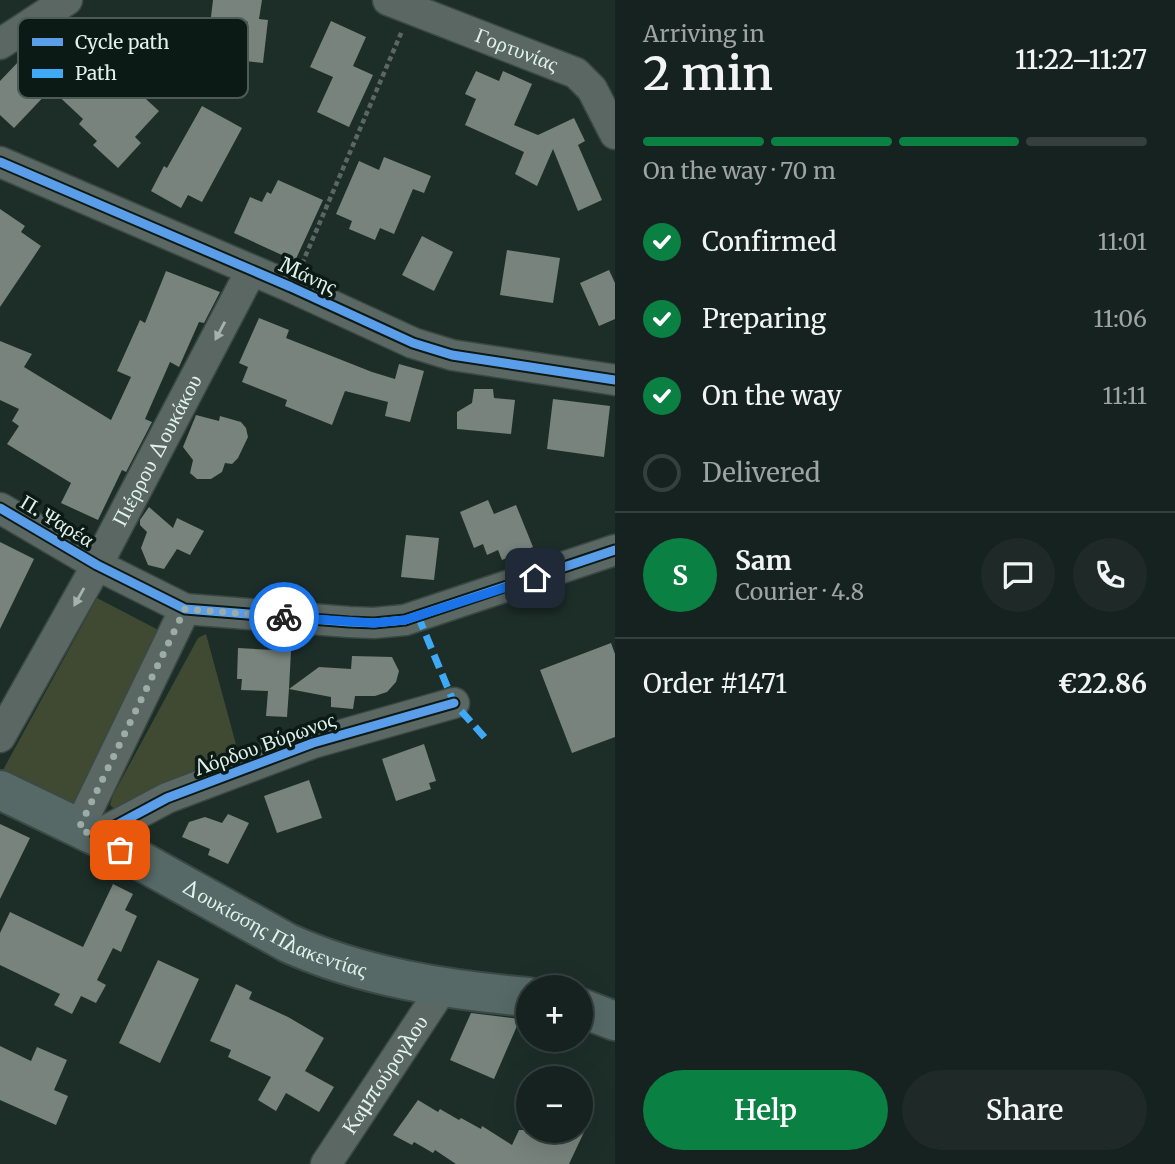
<!DOCTYPE html>
<meta charset="utf-8">
<style>
:root{--surface:#16221f;--page:#1f2a28;--text:#f1f3f6;--muted:#9ea4a4;--line:#353f3d;--accent:#0b8043}
body{margin:0;font-family:Merriweather,serif;background:var(--page);color:var(--text);height:100vh;display:flex;flex-direction:column;font-size:26px;white-space:nowrap}
*{box-sizing:border-box;margin:0}
p{font-size:23px;color:var(--muted)}
.icon{flex:none;width:38px;height:38px;fill:none;stroke:currentColor;stroke-width:2;stroke-linecap:round;stroke-linejoin:round}
.map{position:relative;flex:1;overflow:hidden}
.drawer{display:flex;flex-direction:column;background:var(--surface);width:560px}
.drawer>*{flex:none}
.tools{position:absolute;left:516px;top:975px;display:grid;gap:14px}
.tools a{display:grid;place-items:center;width:77px;height:77px;border-radius:50%;background:var(--surface);box-shadow:0 7px 28px #0002,0 0 0 2px var(--line);font-size:35px}
.pin{position:absolute;display:grid;place-items:center;width:60px;height:60px;color:#fff;margin:-30px;border-radius:14px;box-shadow:0 4px 10px #0006}
.courier{position:absolute;display:grid;place-items:center;width:70px;height:70px;margin:-35px;border:5px solid #1a73e8;border-radius:50%;background:#fff;color:#222;box-shadow:0 2px 9px #0007}
.head em{font-style:normal;font-weight:600}
.head div{display:flex;flex-direction:column-reverse}
.head{display:flex;align-items:center;justify-content:space-between;height:119px;padding:0 28px}
h1{font-size:46px;font-weight:600;line-height:52px}
.bar{display:grid;grid-template-columns:repeat(4,1fr);gap:10px 7px;align-content:center;height:84px;padding:0 28px}
.bar i{height:9px;border-radius:5px;background:var(--line)}
.bar .selected{background:var(--accent)}
.bar p{grid-column:span 4}
.line{display:flex;align-items:center;gap:18px;padding:0 28px;border-top:2px solid var(--line)}
.line div{flex:1}
.round{display:grid;place-items:center;flex:none;width:74px;height:74px;border-radius:37px;background:var(--page)}
ol{padding:0 28px;list-style:none}
li{display:flex;align-items:center;gap:21px;height:77px}
li p{margin-inline-start:auto}
li .icon{padding:7px;border-radius:50%;background:var(--accent);color:#fff;stroke-width:4}
li:last-child{color:var(--muted)}
li i{width:38px;height:38px;border:4px solid var(--line);border-radius:50%}
.cta{display:flex;gap:14px;margin-top:auto;padding:14px 28px}
.cta a{flex:1;height:80px;border-radius:42px;background:var(--accent);color:#fff;font-size:28px;font-weight:600;line-height:80px;text-align:center}
.cta a+a{background:var(--page);color:var(--text)}
main{display:flex;flex:1;min-height:0}
.map>svg:first-child{display:block}
.park{fill:#404a32}
.building{fill:#77837c}
.lines{fill:none;stroke-linecap:round;stroke-linejoin:round}
.minor-casing{stroke:#3b4945;stroke-width:33}
.major-casing{stroke:#3b4945;stroke-width:42}
.path{stroke:#5c6764;stroke-width:4.5;stroke-dasharray:5 3.5;stroke-linecap:butt}
.minor{stroke:#5a6763;stroke-width:30}
.major{stroke:#566966;stroke-width:38}
.quiet{stroke:#3fa9f5;stroke-width:7;stroke-dasharray:14 7;stroke-linecap:butt}
.cycleway-casing{stroke:#0c1a16;stroke-width:13}
.cycleway{stroke:#5a9eea;stroke-width:9}
.oneway{fill:#a4b3ae}
.done{stroke:#9cada8;stroke-width:7;stroke-dasharray:0 12.6}
.route{stroke:#1a73e8;stroke-width:9}
.labels{text-anchor:middle;stroke-width:7;stroke-linejoin:round;paint-order:stroke}
.street-label{font-size:21px;fill:#e1f2ec;stroke:#0c1a16}
.key{fill:#0c1a16;stroke:#4c5b56;stroke-width:2}
.key-label{font-size:19px;fill:#e1f2ec}
</style>
<main>
<div class="map">
<svg width="615" height="1164" viewBox="0 0 615 1164">
<rect width="100%" height="100%" fill="#1d2e29"/>
<path class="park" d="M97 598 170 636 73 810 3 770Z
M206 634 241 763 116 810 110 805 113 795 198 638Z"/>
<path class="building" d="M213 0H262L259 19 268 20 263 63 228 59 248 22 243 19 206 59Z
M331 21 366 37 353 66 373 75 349 127 317 112 333 77 310 67Z
M56 37 77 56 73 60 108 93 122 77 159 111 135 137 141 143 118 168 93 145 97 141 79 124 83 119 51 89 14 128 0 115V81L39 40 47 47Z
M476 71 499 81 503 71 532 84 514 125 538 135 574 118 585 141 578 145 602 200 578 211 553 149 537 186 515 174 524 152 465 125 476 99 465 94Z
M202 106 242 128 202 202 188 195 181 208 151 191 164 166 167 168Z
M384 157 431 176 424 193 413 189 394 234 380 228 375 240 349 229 352 221 336 214 359 161 379 170Z
M278 180 323 200 295 261 234 233 250 197 262 202 267 192 271 194Z
M0 209 25 226 21 232 41 246 0 307Z
M422 236 453 252 434 291 402 275Z
M507 250 560 258 553 303 500 295Z
M609 270 615 283V319L599 326 580 283Z
M166 271 220 292 204 323 199 322 179 367 170 362 145 419 152 422 126 472 122 470 98 520 61 503 71 483 7 444 19 426 12 421 19 409 0 400V341L32 354 24 367 111 420 131 377 117 371 140 320 145 323Z
M259 318 289 330 286 338 372 372 395 379 399 364 424 371 410 422 385 416 388 402 345 391 332 425 285 406 287 400 242 382 248 367 239 363Z
M474 389H493L494 398 515 400 511 434 457 429V412L472 403Z
M553 399 610 406 604 457 547 449Z
M196 415 219 421 220 416 241 422 246 428 248 437 238 458 232 464 225 463 222 472 211 479H197L190 473 193 460 183 447Z
M488 500 494 514 516 505 533 547 502 560 498 550 487 555 483 544 474 548 460 512Z
M149 507 173 528 177 518 204 531 190 555 177 549 164 569 148 565 141 548 147 532 140 525V520Z
M406 535 439 538 434 580 401 577Z
M0 542 34 559 0 629Z
M611 643 615 654V737L572 753 540 670Z
M238 648 291 651 289 689 319 667 351 669 352 656 392 657 399 671 396 682 387 692 375 696H355L353 709 331 707V697L289 689 287 717 266 716 268 691 241 690 242 679H237Z
M424 744 436 781 429 783 431 789 396 801 382 759Z
M309 780 322 818 277 833 264 796Z
M228 814 249 823 228 864 208 855 210 849 182 837 189 822 205 817 222 823Z
M0 824 30 838 0 899Z
M113 884 133 894 125 910 137 916 121 952 113 948 97 980 106 985 96 1003 81 996 72 1014 54 1005 60 994 0 965V933L10 912 83 947Z
M158 960 199 979 160 1063 119 1043Z
M236 984 252 992 249 999 288 1017 324 1038 305 1071 334 1087 319 1112 286 1093 276 1111 258 1100 271 1077 228 1057 231 1050 210 1041Z
M471 1013 520 1019 494 1079 450 1060Z
M0 1046 31 1061 37 1047 67 1060 54 1090 68 1096 56 1125 0 1100Z
M418 1100 438 1112 440 1109 459 1120 461 1118 481 1129 482 1126 512 1145 519 1130H585L569 1164H456L435 1150 433 1153 414 1142 412 1145 393 1135Z"/>
<g class="lines">
<defs>
<g id="minor">
<path id="s1" d="M388 0 576 73 592 89 615 134"/>
<path d="M0 44 67 0"/>
<path d="M0 162 291 287 413 343 452 355 615 380"/>
<path d="M0 508 97 565 185 609 349 622 374 623 405 620 615 550"/>
<path id="s2" d="M0 737 97 565 251 271"/>
<path d="M79 828 185 609"/>
<path d="M96 836 167 798 313 743 454 703"/>
<path id="s3" d="M326 1164 443 987"/>
</g>
<g id="major">
<path id="s4" d="M0 790 96 836 288 943C363 977 448 990 528 997"/>
<path d="M581 1008 615 1021"/>
</g>
</defs>
<use href="#minor" class="minor-casing"/>
<use href="#major" class="major-casing"/>
<path class="path" d="M302 264 402 31"/>
<use href="#minor" class="minor"/>
<use href="#major" class="major"/>
<path class="quiet" d="M418 616 454 703 487 740"/>
<defs>
<path id="cycleway" d="M0 162 291 287 413 343 452 355 615 380
M0 508 97 565 185 609 349 622 374 623 405 620 615 550
M96 836 167 798 313 743 454 703"/>
</defs>
<use href="#cycleway" class="cycleway-casing"/>
<use href="#cycleway" class="cycleway"/>
</g>
<defs><path id="oneway-solid" d="M-6-.8H1V-3.2L6.5 0L1 3.2V.8H-6Z" transform="scale(1.75)"/></defs>
<g class="oneway">
<use href="#oneway-solid" transform="translate(220 331) rotate(118)"/>
<use href="#oneway-solid" transform="translate(79 597) rotate(119)"/>
</g>
<g class="lines">
<path class="done" d="M120 850 79 828 185 609 284 617"/>
<path class="route" d="M284 617 374 623 405 620 535 578"/>
</g>
<g class="labels">
<g class="street-label">
<text dy="7" stroke="none"><textPath href="#s1" startOffset="138">Γορτυνίας</textPath></text>
<text transform="translate(308 276) rotate(24)" y="7">Μάνης</text>
<text dy="7" stroke="none"><textPath href="#s2" startOffset="327">Πιέρρου Δουκάκου</textPath></text>
<text transform="translate(57 521) rotate(31)" y="7">Π. Ψαρέα</text>
<text transform="translate(265 744) rotate(-20)" y="7">Λόρδου Βύρωνος</text>
<text dy="7" stroke="none"><textPath href="#s4" startOffset="308">Δουκίσσης Πλακεντίας</textPath></text>
<text dy="7" stroke="none"><textPath href="#s3" startOffset="107">Καμπούρογλου</textPath></text>
</g>
</g>
<rect x="18" y="18" width="230" height="80" rx="10" class="key"/>
<rect x="32" y="38" width="31" height="8" fill="#5a9eea"/>
<rect x="32" y="69" width="31" height="9" fill="#3fa9f5"/>
<g class="key-label">
<text x="75" y="49">Cycle path</text>
<text x="75" y="80">Path</text>
</g>
</svg>
<div class="tools">
<a>+</a>
<a>−</a>
</div>
<div class="pin" style="left:120px;top:850px;background:#ea580c"><svg class="icon" aria-label="bag" viewBox="0 0 24 24"><path d="M5 8h14l-1 12H6zM9 8a3 3 0 0 1 6 0"/></svg></div>
<div class="pin" style="left:535px;top:578px;background:#1f2937"><svg class="icon" aria-label="home" viewBox="0 0 24 24"><path d="M3 11l9-7 9 7M6 9v11h12V9"/></svg></div>
<div class="courier" style="left:284px;top:617px"><svg class="icon" aria-label="bike" viewBox="0 0 24 24"><circle cx="6" cy="16" r="4"/><circle cx="18" cy="16" r="4"/><path d="M6 16l4-8h5l3 8M10 8l3 8H6M13 5h3"/></svg></div>
</div>
<section class="drawer">
<div class="head"><div><h1>2 min</h1><p>Arriving in</p></div><em>11:22–11:27</em></div>
<div class="bar"><i class="selected"></i><i class="selected"></i><i class="selected"></i><i></i><p>On the way · 70 m</p></div>
<ol>
<li><svg class="icon" aria-label="check" viewBox="0 0 24 24"><path d="M5 12l5 5 9-10"/></svg>Confirmed<p>11:01</p></li>
<li><svg class="icon" aria-label="check" viewBox="0 0 24 24"><path d="M5 12l5 5 9-10"/></svg>Preparing<p>11:06</p></li>
<li><svg class="icon" aria-label="check" viewBox="0 0 24 24"><path d="M5 12l5 5 9-10"/></svg>On the way<p>11:11</p></li>
<li><i></i>Delivered</li>
</ol>
<div class="line" style="height:126px"><b class="round" style="background:var(--accent);color:#fff">S</b><div><b>Sam</b><p>Courier · 4.8</p></div><a class="round"><svg class="icon" aria-label="chat" viewBox="0 0 24 24"><path d="M4 5h16v11H9l-5 4z"/></svg></a><a class="round"><svg class="icon" aria-label="phone" viewBox="0 0 24 24"><path d="M5 4h4l2 5-3 2q2 4 5 5l2-3 5 2v4C11 20 4 13 5 4z"/></svg></a></div>
<div class="line" style="height:91px"><div>Order #1471</div><b>€22.86</b></div>
<div class="cta"><a>Help</a><a>Share</a></div>
</section>
</main>
